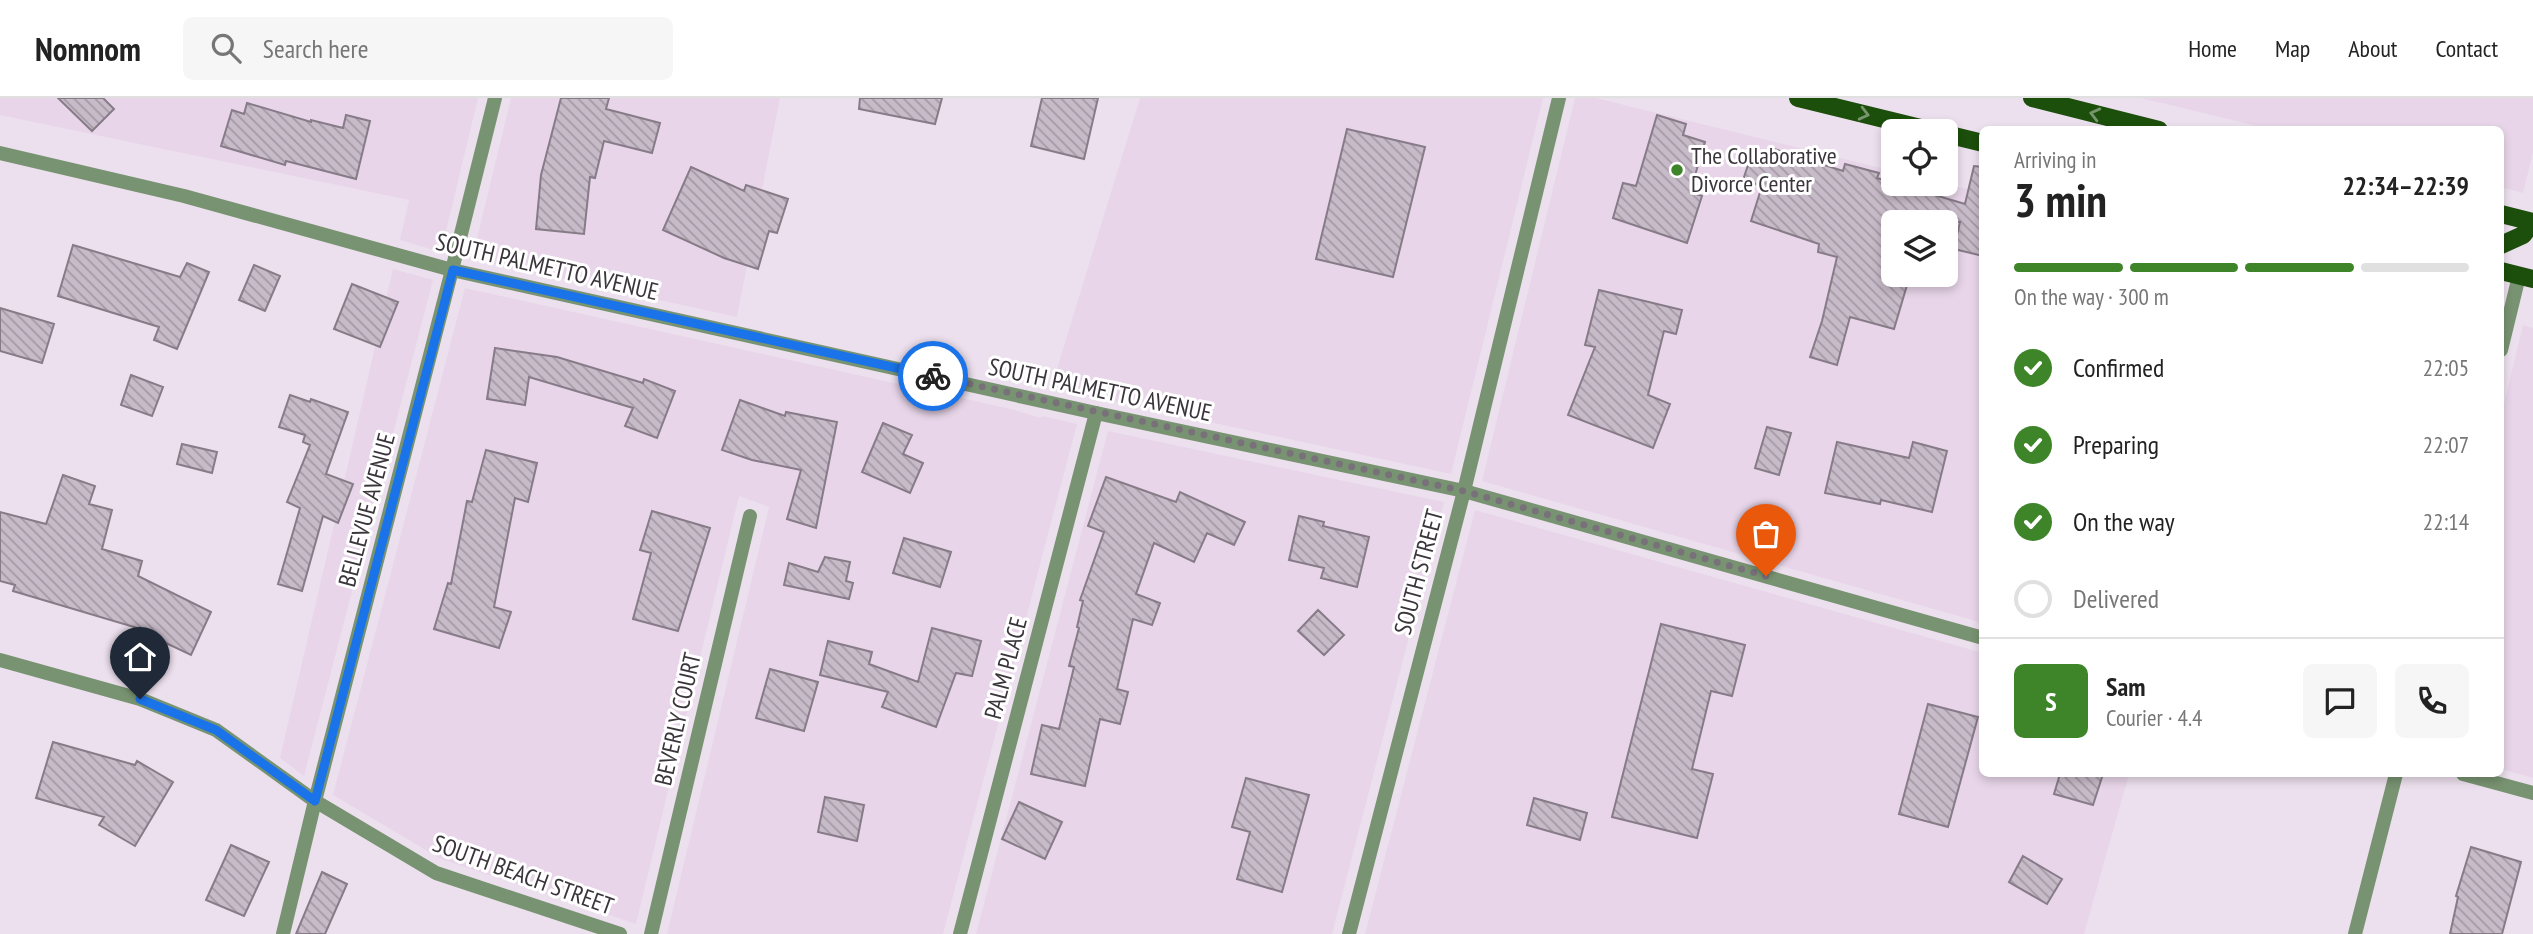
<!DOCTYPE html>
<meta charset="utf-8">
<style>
:root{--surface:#fff;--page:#f6f6f6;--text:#222;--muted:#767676;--line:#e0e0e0;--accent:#3e8429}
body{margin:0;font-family:"PT Sans Narrow",sans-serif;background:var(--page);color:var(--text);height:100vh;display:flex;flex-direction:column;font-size:26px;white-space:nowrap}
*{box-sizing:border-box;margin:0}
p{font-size:23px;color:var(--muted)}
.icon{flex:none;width:38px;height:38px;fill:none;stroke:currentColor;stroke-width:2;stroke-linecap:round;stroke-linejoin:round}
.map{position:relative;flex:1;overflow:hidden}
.details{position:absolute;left:1979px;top:28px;width:525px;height:651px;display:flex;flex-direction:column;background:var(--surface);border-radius:10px;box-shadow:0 4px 10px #0003}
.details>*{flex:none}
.controls{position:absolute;left:1881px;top:21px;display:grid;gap:14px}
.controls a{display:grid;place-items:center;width:77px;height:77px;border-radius:10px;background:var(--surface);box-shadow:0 4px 10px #0003;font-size:35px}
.pin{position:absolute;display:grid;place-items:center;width:60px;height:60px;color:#fff;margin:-72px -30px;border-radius:50% 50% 50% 0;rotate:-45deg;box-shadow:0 0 7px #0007}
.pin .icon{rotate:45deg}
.courier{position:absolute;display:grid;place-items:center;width:70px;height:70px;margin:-35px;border:5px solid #1a73e8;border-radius:50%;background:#fff;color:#222;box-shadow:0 2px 9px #0007}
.overview em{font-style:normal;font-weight:700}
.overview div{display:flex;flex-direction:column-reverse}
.overview{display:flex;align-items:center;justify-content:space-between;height:119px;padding:0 35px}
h1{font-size:46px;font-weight:700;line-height:52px}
.bar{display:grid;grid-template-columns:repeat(4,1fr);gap:10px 7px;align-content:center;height:84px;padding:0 35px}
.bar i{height:9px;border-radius:5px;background:var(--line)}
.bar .active{background:var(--accent)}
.bar p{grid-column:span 4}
.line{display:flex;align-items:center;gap:18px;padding:0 35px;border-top:2px solid var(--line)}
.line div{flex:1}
.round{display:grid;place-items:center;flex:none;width:74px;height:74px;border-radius:10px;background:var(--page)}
ol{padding:0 35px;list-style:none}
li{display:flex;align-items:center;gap:21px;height:77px}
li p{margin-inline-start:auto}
li .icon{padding:7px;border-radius:50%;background:var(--accent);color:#fff;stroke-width:4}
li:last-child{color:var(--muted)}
li i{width:38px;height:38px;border:4px solid var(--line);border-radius:50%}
header{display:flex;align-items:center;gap:42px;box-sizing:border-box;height:98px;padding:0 35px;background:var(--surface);border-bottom:2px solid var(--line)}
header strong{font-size:33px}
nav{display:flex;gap:38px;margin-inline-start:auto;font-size:24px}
.search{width:490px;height:63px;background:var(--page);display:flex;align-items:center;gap:18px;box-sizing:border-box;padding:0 24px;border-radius:10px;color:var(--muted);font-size:26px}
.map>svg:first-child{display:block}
.built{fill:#e8d5e9;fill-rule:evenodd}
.building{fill:url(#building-back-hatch);stroke:#877b88;stroke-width:2}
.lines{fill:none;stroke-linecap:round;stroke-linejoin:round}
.minor{stroke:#789371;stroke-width:14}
.tertiary{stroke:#789371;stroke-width:14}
.primary{stroke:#1c4f0b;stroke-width:18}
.oneway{stroke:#77956d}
.done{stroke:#79717a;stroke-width:7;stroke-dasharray:0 12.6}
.route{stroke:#1a73e8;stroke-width:9}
.poi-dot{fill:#3e8429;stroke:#fff;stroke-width:2.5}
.labels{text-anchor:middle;stroke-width:6;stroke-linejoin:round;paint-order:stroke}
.poi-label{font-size:24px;fill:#3a353b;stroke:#fff;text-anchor:start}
.street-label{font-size:24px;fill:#3a353b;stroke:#fff}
</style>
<header>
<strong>Nomnom</strong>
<div class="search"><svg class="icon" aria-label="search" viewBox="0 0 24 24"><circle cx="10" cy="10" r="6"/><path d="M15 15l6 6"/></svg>Search here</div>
<nav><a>Home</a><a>Map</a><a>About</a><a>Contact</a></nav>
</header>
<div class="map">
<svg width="2533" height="836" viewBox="0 0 2533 836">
<defs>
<pattern id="building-back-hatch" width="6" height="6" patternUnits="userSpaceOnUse" patternTransform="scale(1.75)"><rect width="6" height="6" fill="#c8bbc9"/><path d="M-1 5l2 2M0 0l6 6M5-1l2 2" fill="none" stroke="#a399a4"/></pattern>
</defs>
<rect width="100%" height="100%" fill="#ede0ee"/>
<path class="built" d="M0 0H478L441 154 400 142 409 102 0 17Z
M511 0H780L737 219 472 161Z
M1140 0H1543L1451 376 1051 290Z
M1575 0H1596L1893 73 1894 86H1946L1983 95V525L1482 383ZM1894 124H1946V177H1894Z
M2141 0H2533V55L2523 95 2501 89V32L2269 31Z
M393 171 433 182 304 678 280 660Z
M465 190 1011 311 1041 320 1042 318 1077 326 943 836H667L769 409 739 398 636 826 441 761 333 697Z
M2523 227 2533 230V680L2501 671V318Z
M1108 333 1444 404 1332 836H976Z
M1475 412 1983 555V676H2129L2084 836H1365Z"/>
<path class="building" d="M58 0H103L114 11 92 33Z
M561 0H609L606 11 660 25 652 55 604 43 595 80 590 79 584 136 536 131 541 77Z
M860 0H942L935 26 859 11Z
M1042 0H1098L1084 61 1031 48Z
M247 5 311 24V22L343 30 346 17 370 23 356 81 286 63 285 67 221 48 232 12 244 16Z
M1657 17 1686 26 1683 37 1705 44 1690 94 1702 98 1687 145 1613 120 1623 85 1636 88Z
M1347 31 1425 49 1393 179 1316 161Z
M1771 50 1843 73 1845 66 1879 75 1877 80 1965 106 1974 68 1983 69V158L1954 151 1960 124H1894V177H1910L1894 231 1850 219 1837 267 1810 259 1822 223 1837 159 1818 154 1819 146 1751 123 1762 88 1743 82 1752 55 1767 60Z
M691 69 744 93 746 87 788 101 777 135 769 133 758 171 724 160 663 132Z
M73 147 180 179 187 165 209 174 177 251 154 242 159 229 58 198Z
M254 167 280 178 265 213 239 202Z
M352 186 398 204 380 249 334 231Z
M1599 192 1682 212 1676 236 1664 233 1648 297 1670 306 1653 350 1568 317 1595 249 1585 247Z
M0 210 54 226 42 265 0 253Z
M495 250 557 259 643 285 644 281 675 293 657 340 625 328 633 310 529 279 525 307 487 301Z
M131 277 163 289 152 318 121 307Z
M290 297 310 304 311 301 348 314 326 376 353 386 338 425 323 418 302 493 278 486 300 410 287 404 310 347 303 344 305 337 279 329Z
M740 302 785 318 786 314 837 324 816 430 787 421 801 372 752 362 722 352Z
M883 325 912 337 903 356 923 365 910 395 862 374Z
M1767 329 1791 335 1779 377 1755 370Z
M1837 344 1909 360 1913 344 1947 353 1932 414 1881 402 1880 406 1825 395Z
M182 346 217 354 212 375 177 366Z
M486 352 537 365 528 404 515 400 494 509 511 514 499 550 434 531 448 485 451 486 467 403 472 404Z
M63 377 95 388 89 406 112 412 102 451 142 463 138 478 211 514 191 557 149 537 151 534 13 493 15 487 0 483V414L46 426Z
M1106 379 1176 404 1180 394 1245 424 1234 447 1207 435 1194 464 1154 445 1136 496 1160 505 1152 527 1133 521 1117 591 1128 594 1120 626 1100 621 1085 688 1031 676 1042 627 1059 631 1074 569 1069 568 1079 530 1077 529 1083 503 1080 502 1104 434 1088 428Z
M652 413 710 430 678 533 633 521 651 455 640 452Z
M1299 418 1324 424 1323 428 1369 439 1357 489 1321 480 1324 470 1289 462Z
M904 440 951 454 940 489 893 475Z
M825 459 850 464 846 483 853 485 849 501 784 487 789 465 818 474Z
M1318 512 1344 537 1324 557 1298 533Z
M1661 526 1745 547 1732 598 1711 593 1692 671 1713 676 1697 740 1612 719Z
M932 530 981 543 972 578 956 575 936 629 882 609 888 594 820 577 828 543 872 554 869 566 918 584Z
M770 571 818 584 804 633 756 620Z
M1928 606 1978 619 1948 729 1899 716Z
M53 644 135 667 137 663 173 684 135 748 99 727 104 719 36 700Z
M2060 676H2103L2093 707 2054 696Z
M1246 680 1309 697 1282 794 1237 781 1250 734 1232 729Z
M825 699 864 707 857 743 818 734Z
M1534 700 1587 715 1580 742 1527 727Z
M1019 704 1062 724 1045 761 1002 741Z
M231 747 269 764 244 818 206 802Z
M2471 749 2521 764 2502 836H2450L2458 799 2456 798Z
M2023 758 2062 781 2047 806 2009 784Z
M322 774 347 786 325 836H296Z"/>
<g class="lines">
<path class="minor" d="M2501 252 2519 178
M283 836 315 703
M651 836 750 418
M960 836 1096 315
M1349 836 1464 393 1559 0
M2355 836 2396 676"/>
<path class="tertiary" d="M0 55 184 98 452 172 1096 315 1464 393 1983 540
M0 562 140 601 216 632 315 703 436 775 620 836
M2463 676 2533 695
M315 703 452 172 495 0"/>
<path class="primary" d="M1798 0 1933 33
M2032 0 2159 32
M1946 36 1983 45
M2501 116 2533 124
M2501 147 2523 137 2533 124
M2501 173 2533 181"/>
</g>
<defs><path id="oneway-chevron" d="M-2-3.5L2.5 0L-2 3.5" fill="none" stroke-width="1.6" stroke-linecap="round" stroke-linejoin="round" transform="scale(1.75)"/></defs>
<g class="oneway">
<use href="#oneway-chevron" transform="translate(1864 16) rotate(14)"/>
<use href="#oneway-chevron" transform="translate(2095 16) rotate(-166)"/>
</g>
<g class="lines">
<path class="done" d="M933 278 1464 393 1766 478"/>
<path class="route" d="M140 601 216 632 315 703 453 172 933 278"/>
</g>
<circle class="poi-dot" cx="1677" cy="72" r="7"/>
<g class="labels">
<g class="poi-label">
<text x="1691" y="66">The Collaborative<tspan x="1691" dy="28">Divorce Center</tspan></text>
</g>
<g class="street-label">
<text transform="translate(547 169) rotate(13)" y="8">SOUTH PALMETTO AVENUE</text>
<text transform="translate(1100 292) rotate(12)" y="8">SOUTH PALMETTO AVENUE</text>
<text transform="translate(367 412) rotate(-75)" y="8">BELLEVUE AVENUE</text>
<text transform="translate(1419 474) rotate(-75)" y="8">SOUTH STREET</text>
<text transform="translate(1006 570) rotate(-75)" y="8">PALM PLACE</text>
<text transform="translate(678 621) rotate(-77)" y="8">BEVERLY COURT</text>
<text transform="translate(523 777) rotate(20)" y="8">SOUTH BEACH STREET</text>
</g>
</g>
</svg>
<div class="controls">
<a><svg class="icon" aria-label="locate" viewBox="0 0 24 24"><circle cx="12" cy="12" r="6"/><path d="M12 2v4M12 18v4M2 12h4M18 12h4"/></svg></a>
<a><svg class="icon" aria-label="layers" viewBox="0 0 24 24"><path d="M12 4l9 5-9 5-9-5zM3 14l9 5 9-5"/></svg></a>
</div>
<div class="pin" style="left:1766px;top:478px;background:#ea580c"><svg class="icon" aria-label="bag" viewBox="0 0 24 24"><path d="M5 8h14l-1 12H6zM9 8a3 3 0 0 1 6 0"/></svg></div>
<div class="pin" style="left:140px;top:601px;background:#1f2937"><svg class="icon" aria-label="home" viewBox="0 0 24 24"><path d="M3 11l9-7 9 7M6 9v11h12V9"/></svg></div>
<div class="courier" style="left:933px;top:278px"><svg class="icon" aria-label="bike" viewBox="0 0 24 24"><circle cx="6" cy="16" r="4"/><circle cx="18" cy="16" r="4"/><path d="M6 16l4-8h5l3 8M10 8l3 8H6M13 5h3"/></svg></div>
<section class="details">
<div class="overview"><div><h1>3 min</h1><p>Arriving in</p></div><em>22:34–22:39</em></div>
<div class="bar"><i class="active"></i><i class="active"></i><i class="active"></i><i></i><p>On the way · 300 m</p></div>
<ol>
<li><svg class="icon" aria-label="check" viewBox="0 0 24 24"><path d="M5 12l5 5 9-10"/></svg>Confirmed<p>22:05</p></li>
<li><svg class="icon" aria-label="check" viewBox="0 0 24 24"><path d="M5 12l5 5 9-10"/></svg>Preparing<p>22:07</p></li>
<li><svg class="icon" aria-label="check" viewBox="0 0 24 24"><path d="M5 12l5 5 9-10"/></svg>On the way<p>22:14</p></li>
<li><i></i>Delivered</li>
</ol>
<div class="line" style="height:126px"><b class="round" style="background:var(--accent);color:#fff">S</b><div><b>Sam</b><p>Courier · 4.4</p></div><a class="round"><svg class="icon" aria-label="chat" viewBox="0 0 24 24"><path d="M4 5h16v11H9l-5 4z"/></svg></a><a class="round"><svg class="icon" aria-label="phone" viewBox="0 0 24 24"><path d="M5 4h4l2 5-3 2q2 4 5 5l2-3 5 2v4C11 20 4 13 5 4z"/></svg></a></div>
</section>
</div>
